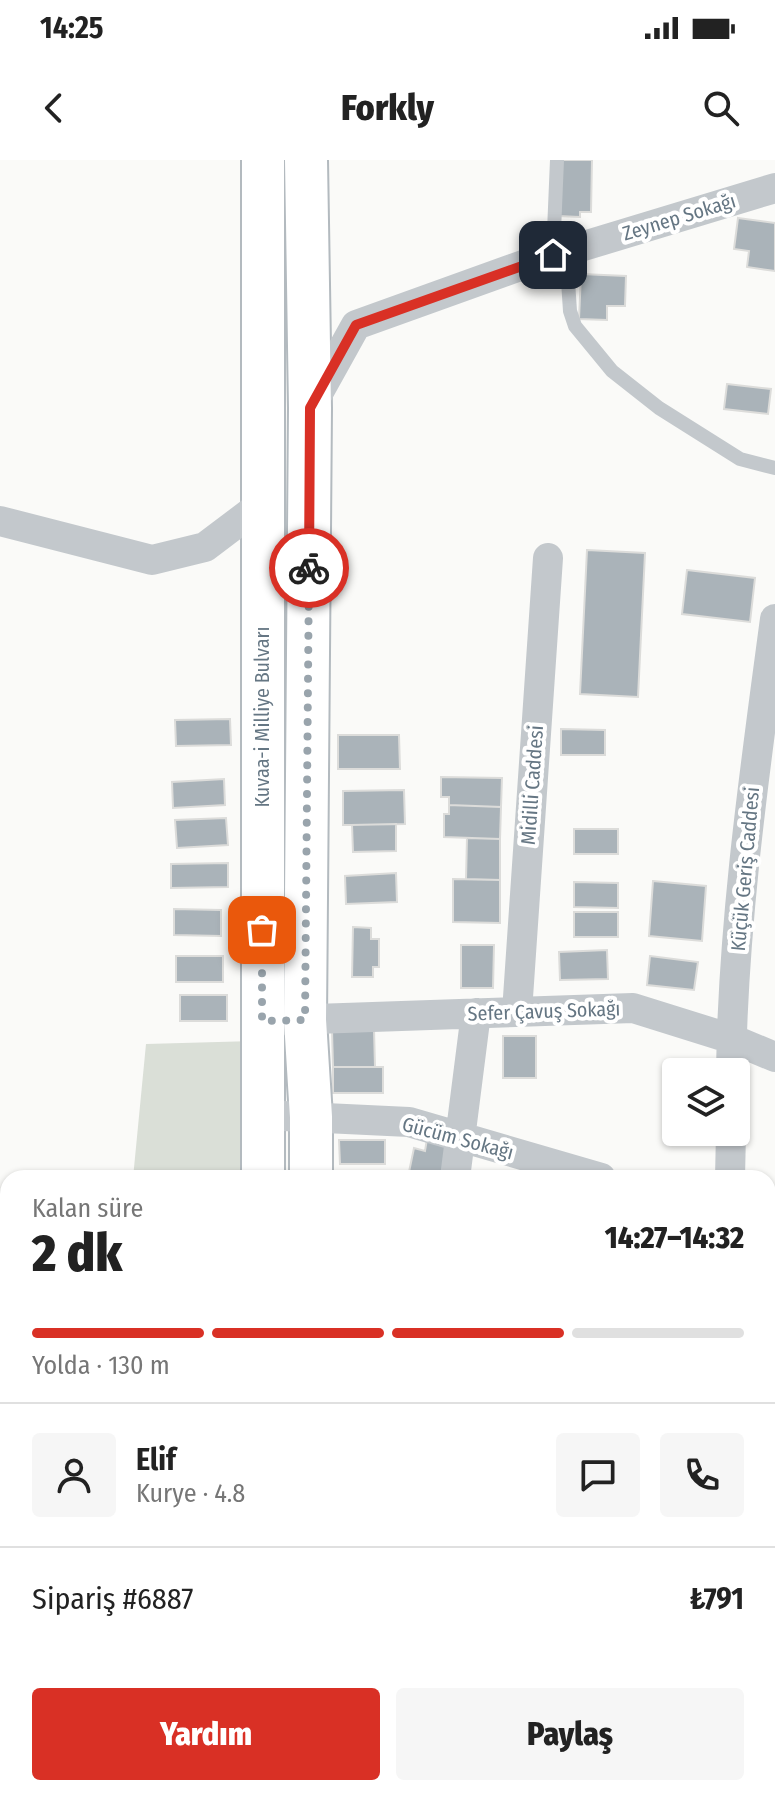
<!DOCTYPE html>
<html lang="tr">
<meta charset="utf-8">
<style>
:root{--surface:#fff;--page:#f6f6f6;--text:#222;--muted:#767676;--line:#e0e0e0;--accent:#d93025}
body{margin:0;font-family:"Fira Sans Condensed",sans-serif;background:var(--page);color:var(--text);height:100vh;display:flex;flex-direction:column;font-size:30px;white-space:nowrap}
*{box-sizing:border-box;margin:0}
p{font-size:26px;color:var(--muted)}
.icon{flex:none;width:44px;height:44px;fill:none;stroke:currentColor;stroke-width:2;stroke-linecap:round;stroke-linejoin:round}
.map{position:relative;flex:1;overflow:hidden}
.panel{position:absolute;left:0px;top:1010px;width:776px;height:626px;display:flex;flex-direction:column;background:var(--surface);border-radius:24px 24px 0 0;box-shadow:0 2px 6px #0004}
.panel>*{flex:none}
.controls{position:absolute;left:662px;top:898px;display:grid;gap:16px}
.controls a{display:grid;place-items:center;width:88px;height:88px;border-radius:8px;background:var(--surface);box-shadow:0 2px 6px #0004;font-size:40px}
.pin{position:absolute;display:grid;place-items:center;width:68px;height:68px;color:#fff;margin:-34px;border-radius:16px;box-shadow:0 4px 12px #0006}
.courier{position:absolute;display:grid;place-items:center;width:80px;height:80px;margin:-40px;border:6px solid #d93025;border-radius:50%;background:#fff;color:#222;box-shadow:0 2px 10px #0007}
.head em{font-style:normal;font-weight:800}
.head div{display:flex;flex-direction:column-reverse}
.head{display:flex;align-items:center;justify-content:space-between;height:136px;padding:0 32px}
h1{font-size:52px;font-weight:800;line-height:60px}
.bar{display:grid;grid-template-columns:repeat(4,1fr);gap:12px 8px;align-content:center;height:96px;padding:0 32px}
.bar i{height:10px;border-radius:6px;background:var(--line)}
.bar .current{background:var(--accent)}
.bar p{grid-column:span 4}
.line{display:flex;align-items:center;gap:20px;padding:0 32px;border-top:2px solid var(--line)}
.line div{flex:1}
.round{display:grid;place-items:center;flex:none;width:84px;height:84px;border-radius:8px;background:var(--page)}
.primary-button{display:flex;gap:16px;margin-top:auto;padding:16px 32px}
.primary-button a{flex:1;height:92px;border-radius:8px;background:var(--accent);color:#fff;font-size:32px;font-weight:800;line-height:92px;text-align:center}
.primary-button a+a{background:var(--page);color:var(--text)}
.status{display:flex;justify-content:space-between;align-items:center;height:56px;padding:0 40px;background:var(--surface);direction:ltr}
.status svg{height:22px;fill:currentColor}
header{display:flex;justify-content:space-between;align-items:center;height:104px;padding:0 32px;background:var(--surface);font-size:36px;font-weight:800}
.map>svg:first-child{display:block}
.green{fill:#dadfd7}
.building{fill:#aab3b9;stroke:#dcdcda;stroke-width:2}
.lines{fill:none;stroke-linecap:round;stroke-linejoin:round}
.secondary-casing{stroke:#b3babf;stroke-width:46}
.service{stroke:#c3c8cc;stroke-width:14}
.minor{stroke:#c3c8cc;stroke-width:30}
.tertiary{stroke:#c3c8cc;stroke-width:36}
.secondary{stroke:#fff;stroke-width:42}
.done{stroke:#99a4ac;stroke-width:8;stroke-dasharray:0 14.4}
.route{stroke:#d93025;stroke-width:10}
.labels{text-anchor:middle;stroke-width:8;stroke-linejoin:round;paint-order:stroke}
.street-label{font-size:20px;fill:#657683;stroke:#fff}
</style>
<div class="status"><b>14:25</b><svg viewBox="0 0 49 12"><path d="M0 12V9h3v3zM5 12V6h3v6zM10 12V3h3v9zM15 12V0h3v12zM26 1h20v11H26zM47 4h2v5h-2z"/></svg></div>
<header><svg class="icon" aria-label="back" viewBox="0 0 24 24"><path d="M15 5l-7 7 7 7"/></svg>Forkly<svg class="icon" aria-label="search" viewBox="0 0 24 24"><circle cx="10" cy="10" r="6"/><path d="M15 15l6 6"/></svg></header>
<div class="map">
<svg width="775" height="1635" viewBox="0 0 775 1635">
<rect width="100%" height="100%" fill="#fafaf8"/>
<path class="green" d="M254 881 253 1018H133L146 884Z
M8 1279V1378L0 1380V1297Z"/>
<path class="building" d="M560 0H592L591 52H580V57L558 56Z
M738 58 775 63V111L747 107 749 91 734 89Z
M581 114 626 116 625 146H607V160L579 159Z
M727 224 771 229 768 254 724 249Z
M587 390 645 393 638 537 580 534Z
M687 410 755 418 750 462 682 454Z
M230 559 231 585 176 586 175 560Z
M561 569 605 570V595H561Z
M338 575H399L400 609H338Z
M441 617 502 618 501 647 449 645V637H441Z
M224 619 225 645 173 648 172 622Z
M404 630 405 664 343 665V631Z
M449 645 501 647 500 679 444 677V654H449Z
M226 658 228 685 177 688 175 660Z
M396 664V691L353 692 352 665Z
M574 669H618V694H574Z
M467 678 500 679V720L466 719Z
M228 703V727L171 728V704Z
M396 713 397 742 346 744 345 716Z
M453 719 500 720V763L453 762Z
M653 721 706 726 702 781 649 776Z
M574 722 618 723V748L574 747Z
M174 749 221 750V776L174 775Z
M574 752H618V777H574Z
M353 767 371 768V779H379V807H373V817H352Z
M461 785H494L493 828H461Z
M607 790 608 819 560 820 559 792Z
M176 796H223V822H176Z
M650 796 698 802 694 830 647 825Z
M180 835H227V861H180Z
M374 869 375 907H333L332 870Z
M503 876H536V918H503Z
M333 907H383V933H333Z
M427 979 451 984 444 1018 409 1012 414 988 425 991Z
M339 980H385V1004H340Z
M74 1628H153V1635H73Z
M157 1628H236L235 1635H157Z
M399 1628H435L432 1635H422Z"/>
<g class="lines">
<defs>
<path id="secondary" d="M306 0 310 248 305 860 311 957V1018
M263 1018V0
M258 1635V1628
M295 1635 296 1628"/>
</defs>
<use href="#secondary" class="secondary-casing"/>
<path class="service" d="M566 91 570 151 575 166 612 211 659 248 740 299 775 308
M553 95 557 0"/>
<path class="minor" d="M311 246 356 165 534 101 775 28
M0 361 152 400 205 387 262 344
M517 852 548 398
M286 860 633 848 732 879 775 897
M731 912C733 760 755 609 775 459
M262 955 409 962 601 1018
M455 1018 476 853
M730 1018 731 972
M768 1402 775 1404
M0 1404 8 1401"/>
<path class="tertiary" d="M600 1628 609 1635
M642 1628 651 1635"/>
<use href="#secondary" class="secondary"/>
</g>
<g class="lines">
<path class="done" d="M262 770V861L305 860 309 408"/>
<path class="route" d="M309 408 310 248 356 165 553 95"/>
</g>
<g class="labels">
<g class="street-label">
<text transform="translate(679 57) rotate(-17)" y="7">Zeynep Sokağı</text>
<text transform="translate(262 557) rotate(-90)" y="7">Kuvaa-i Milliye Bulvarı</text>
<text transform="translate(532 625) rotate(-86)" y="7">Midilli Caddesi</text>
<text transform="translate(745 709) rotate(-85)" y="7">Küçük Geriş Caddesi</text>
<text transform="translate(544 851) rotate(-2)" y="7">Sefer Çavuş Sokağı</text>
<text transform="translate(458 978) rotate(15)" y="7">Gücüm Sokağı</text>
</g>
</g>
</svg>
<div class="controls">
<a><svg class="icon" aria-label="layers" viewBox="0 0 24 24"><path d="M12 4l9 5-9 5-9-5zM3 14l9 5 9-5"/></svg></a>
</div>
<div class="pin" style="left:262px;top:770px;background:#ea580c"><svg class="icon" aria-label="bag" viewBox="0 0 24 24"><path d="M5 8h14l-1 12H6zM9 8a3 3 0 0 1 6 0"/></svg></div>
<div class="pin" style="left:553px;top:95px;background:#1f2937"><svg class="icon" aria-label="home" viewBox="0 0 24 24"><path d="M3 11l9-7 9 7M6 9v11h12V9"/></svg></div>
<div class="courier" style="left:309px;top:408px"><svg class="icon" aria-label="bike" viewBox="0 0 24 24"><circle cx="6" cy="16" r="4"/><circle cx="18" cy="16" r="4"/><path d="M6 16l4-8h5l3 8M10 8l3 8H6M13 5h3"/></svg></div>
<section class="panel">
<div class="head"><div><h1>2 dk</h1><p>Kalan süre</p></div><em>14:27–14:32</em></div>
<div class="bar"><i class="current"></i><i class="current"></i><i class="current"></i><i></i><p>Yolda · 130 m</p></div>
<div class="line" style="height:144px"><a class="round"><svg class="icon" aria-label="person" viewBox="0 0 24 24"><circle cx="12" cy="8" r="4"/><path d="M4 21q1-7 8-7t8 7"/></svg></a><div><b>Elif</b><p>Kurye · 4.8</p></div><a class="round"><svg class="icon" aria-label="chat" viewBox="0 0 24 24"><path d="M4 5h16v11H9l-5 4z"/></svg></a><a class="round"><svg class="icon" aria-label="phone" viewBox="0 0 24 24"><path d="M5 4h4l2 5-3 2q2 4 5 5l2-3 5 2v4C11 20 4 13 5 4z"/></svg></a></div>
<div class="line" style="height:104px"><div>Sipariş #6887</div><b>₺791</b></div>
<div class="primary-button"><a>Yardım</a><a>Paylaş</a></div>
</section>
</div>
